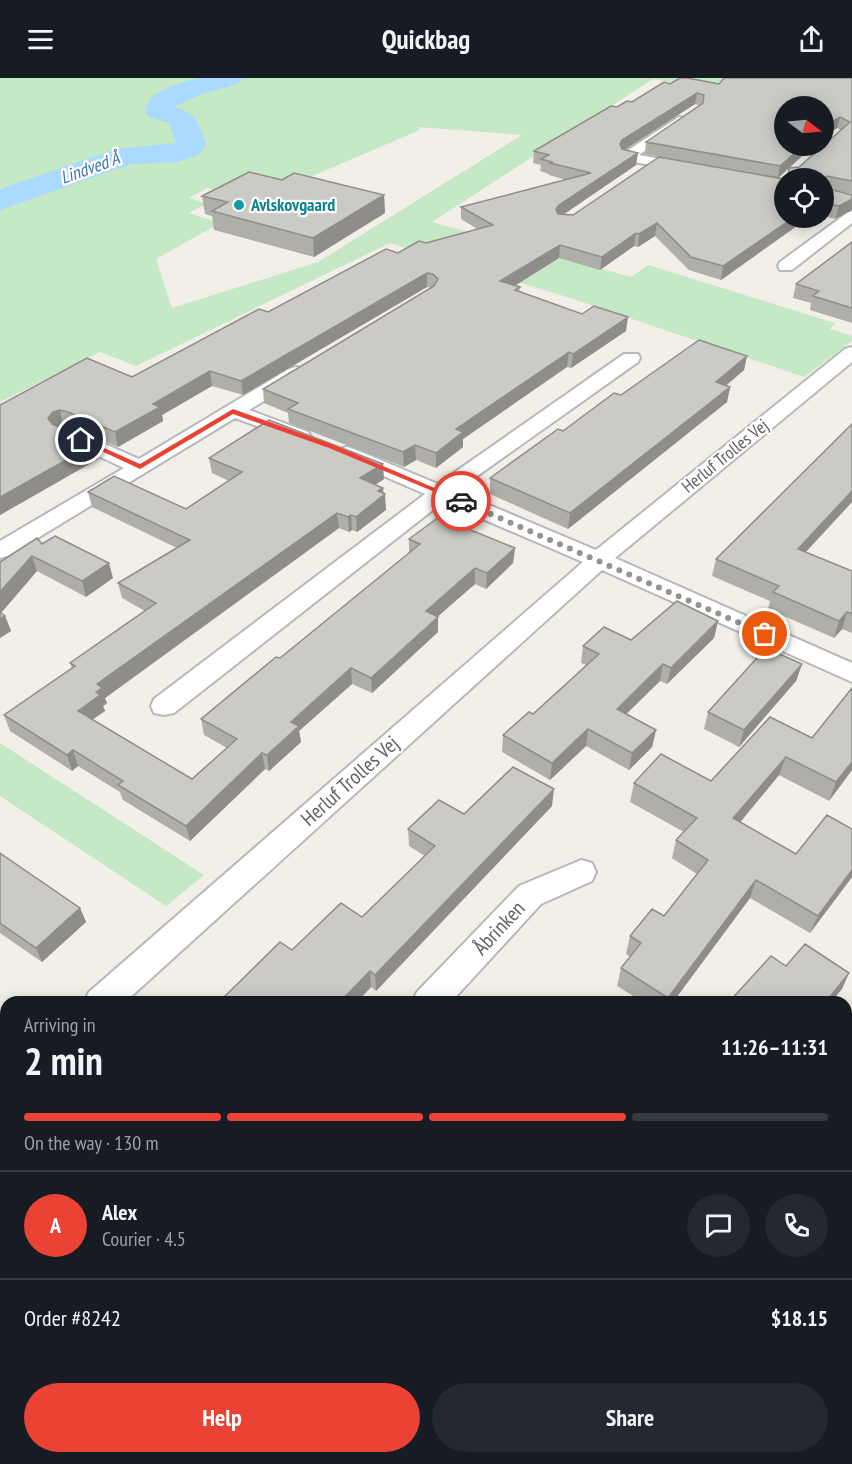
<!DOCTYPE html>
<meta charset="utf-8">
<style>
:root{--surface:#171b24;--page:#242831;--text:#f1f3f6;--muted:#9ea1a6;--line:#363941;--accent:#ea4335}
body{margin:0;font-family:"PT Sans Narrow",sans-serif;background:var(--page);color:var(--text);height:100vh;display:flex;flex-direction:column;font-size:22px;white-space:nowrap}
*{box-sizing:border-box;margin:0}
p{font-size:20px;color:var(--muted)}
.icon{flex:none;width:33px;height:33px;fill:none;stroke:currentColor;stroke-width:2;stroke-linecap:round;stroke-linejoin:round}
.map{position:relative;flex:1;overflow:hidden}
.drawer{position:absolute;left:0px;top:918px;width:852px;height:468px;display:flex;flex-direction:column;background:var(--surface);border-radius:18px 18px 0 0;box-shadow:0 3px 15px #0003}
.drawer>*{flex:none}
.needle{width:39px;rotate:106deg}
.buttons{position:absolute;left:774px;top:18px;display:grid;gap:12px}
.buttons a{display:grid;place-items:center;width:60px;height:60px;border-radius:50%;background:var(--surface);box-shadow:0 3px 15px #0003;font-size:30px}
.pin{position:absolute;display:grid;place-items:center;width:51px;height:51px;color:#fff;margin:-26px;border:3px solid #fff;border-radius:50%;box-shadow:0 2px 6px #0007}
.courier{position:absolute;display:grid;place-items:center;width:60px;height:60px;margin:-30px;border:4px solid #ea4335;border-radius:50%;background:#fff;color:#222;box-shadow:0 2px 8px #0007}
.headline em{font-style:normal;font-weight:700}
.headline div{display:flex;flex-direction:column-reverse}
.headline{display:flex;align-items:center;justify-content:space-between;height:102px;padding:0 24px}
h1{font-size:39px;font-weight:700;line-height:45px}
.bar{display:grid;grid-template-columns:repeat(4,1fr);gap:9px 6px;align-content:center;height:72px;padding:0 24px}
.bar i{height:8px;border-radius:4px;background:var(--line)}
.bar .on{background:var(--accent)}
.bar p{grid-column:span 4}
.line{display:flex;align-items:center;gap:15px;padding:0 24px;border-top:2px solid var(--line)}
.line div{flex:1}
.round{display:grid;place-items:center;flex:none;width:63px;height:63px;border-radius:32px;background:var(--page)}
.action{display:flex;gap:12px;margin-top:auto;padding:12px 24px}
.action a{flex:1;height:69px;border-radius:36px;background:var(--accent);color:#fff;font-size:24px;font-weight:700;line-height:69px;text-align:center}
.action a+a{background:var(--page);color:var(--text)}
header{display:flex;justify-content:space-between;align-items:center;height:78px;padding:0 24px;background:var(--surface);font-size:27px;font-weight:700}
.map>svg:first-child{display:block}
.green{fill:#c5e8c5;fill-rule:evenodd}
.water{fill:#aadaff}
.lines{fill:none;stroke-linecap:round;stroke-linejoin:round}
.river{fill:#aadaff;fill-rule:evenodd}
.street-casing{stroke:#b5b8bc;stroke-width:4}
.street{fill:#fff;fill-rule:evenodd}
.wall{fill:#afaea9;fill-rule:evenodd}
.shaded-wall{fill:#8f8d8a}
.building{fill:#cccac5;stroke:#8f8d8a;stroke-width:1.5}
.route{fill:#ea4335}
.done{stroke:#929495;stroke-width:6;stroke-dasharray:0 10.8}
.culture-dot{fill:#0f9aa8;stroke:#fff;stroke-width:2}
.labels{text-anchor:middle;stroke-width:4.5;stroke-linejoin:round;paint-order:stroke}
.far-water-label{font-size:18px;font-style:italic;fill:#4174aa;stroke:#fff}
.far-culture-label{font-size:18px;font-weight:bold;fill:#0d838f;stroke:#fff;text-anchor:start}
.far-street-label{font-size:18px;fill:#5f6368;stroke:#fff}
.street-label{font-size:21px;fill:#5f6368;stroke:#fff}
</style>
<header><svg class="icon" aria-label="menu" viewBox="0 0 24 24"><path d="M4 6h16M4 12h16M4 18h16"/></svg>Quickbag<svg class="icon" aria-label="share" viewBox="0 0 24 24"><path d="M12 15V3M7 8l5-5 5 5M5 13v7h14v-7"/></svg></header>
<div class="map">
<svg width="852" height="1386" viewBox="0 0 852 1386">
<rect width="100%" height="100%" fill="#f1efe8"/>
<path class="green" d="M0 0H848L792 27 653 1 432 144 631 199 648 187 835 245 830 251 852 258V263L804 299 567 219 390 165 136 288 100 274 0 324ZM418 49 522 57 318 184 172 230 156 181 220 145 189 135 206 126 189 120 207 110 227 115 284 110 420 52Z
M0 665 204 797 166 828 0 718Z
M846 1058 852 1059V1386H208L221 1380H846Z"/>
<path class="water" d="M846 1203H852V1375L846 1376Z"/>
<g class="lines">
<path class="river" d="M199 0H242L238 6 201 16 174 29C199 36 197 43 206 66L199 77 177 84 131 86 0 132V111L116 71 176 65 169 45 149 39 145 33C148 12 180 5 199 0Z"/>
<defs>
<path id="street" d="M679 39 684 40 686 43 684 46 639 77 696 87 698 90 696 93 691 94 622 82 620 79 622 76Z
M852 133V145L792 192H780L778 188 780 184 847 135Z
M852 269V284L615 480 852 585V604L602 492 125 924H84L89 914 583 484 443 424 174 635 164 637 154 635 151 628 154 621 425 416 340 379 336 375 340 371 347 369 354 371 438 406 624 276H638L640 280 638 284 456 413 596 472 845 271Z
M296 289 303 291 306 295 303 299 249 332 308 354 311 358 308 362 301 364 294 362 235 340 8 478 0 480V463L124 390 57 359 54 355 57 351 64 349 71 351 139 381 289 291Z
M581 782 592 785 596 794 592 803 541 826 451 924H412L417 914 519 808Z
M6 991V1063L0 1061V994Z"/>
</defs>
<use href="#street" class="street-casing"/>
<use href="#street" class="street"/>
</g>
<path class="wall" d="M852 0V116L842 114 852 117 835 141 824 138V100H787L789 90 799 89 841 52 837 50 824 59V28L813 68 778 100 784 140H808L721 202 689 192 655 158 638 169 634 168 600 192 559 180 514 208 520 209 519 214 626 253 571 290 567 289 463 361V369L436 390 416 382 404 389 289 345 288 335 264 325 263 311 432 210 427 209 243 317 212 308 162 337 163 343 118 369 72 349 63 347 57 349 95 366 98 381 0 437V327L132 299 268 234 398 175 426 165 477 151 461 141V129L566 102 549 97V96L540 93 541 87 533 85 534 73 617 29 632 24 670 6H719ZM695 26 700 28 646 64 645 76 756 96 573 137H563L636 87 624 72Z
M282 102 384 117 385 135 314 179 214 152 212 138 205 136 202 118Z
M852 164V245L810 232 811 225 793 220 796 206Z
M747 278 744 292 726 307 730 309 727 324 568 451 490 416V400L563 353 621 317Z
M852 346V424L805 474 852 493V555L842 551 834 560 768 531 770 523 712 498 716 481Z
M209 380 384 401 375 407 383 410 386 432 357 454 352 452 349 454 339 450 105 620 107 625 103 628 105 633 93 641 192 701 227 670 204 657 201 641 280 580 409 475V461L515 470 513 485 486 511 475 506 437 538 438 554 372 615 352 606 299 653 301 664 269 693 265 691 190 763 123 722 120 714 78 688 72 693 10 653 4 637 72 590 70 585 145 533 122 520 118 505 177 470 92 429 88 414 186 431 229 403 212 395Z
M42 466 113 500 86 519 37 493 1 535 5 538 11 553 0 560V484Z
M718 543 714 560 667 606 660 603 626 636 656 652 652 669 629 692 586 668 550 702 502 674 503 657 533 636 586 587 581 585 583 568 631 562Z
M802 586 796 603 739 669 704 651 708 634Z
M770 639 852 692 829 723 779 697 740 744 796 776 852 799 810 855 750 820 673 924H643L617 908 621 890 630 879 626 876 630 858 664 838 697 796 672 780 676 762 684 754 630 724 634 705 711 703Z
M552 728 376 913 371 909 357 924H219L292 872 362 839 425 778 409 768 408 751 464 736Z
M0 775 80 830 86 844 42 884 0 855Z"/>
<path class="shaded-wall" d="M697 15 695 26 621 74 620 66 622 62Z
M840 39 837 50 824 59 826 47Z
M803 68H813L778 100 780 88Z
M638 75 636 87 558 140 556 131 559 127Z
M384 117 385 135 314 179 313 160Z
M852 121V132L835 141 839 128Z
M793 140H808L721 202 723 188Z
M657 145 655 158 638 169 639 156Z
M636 155 634 168 600 192 602 179Z
M560 167 559 180 500 217V203Z
M427 195V209L243 317 241 303Z
M628 239 626 253 571 290 573 276Z
M569 274 567 289 463 361V369L436 390V375L456 351Z
M747 278 744 292 713 319 716 304Z
M210 293 212 308 162 337 163 343 118 369 115 354 153 326Z
M730 309 727 324 568 451 570 435Z
M60 332 63 347 56 349 52 355 48 340 53 334Z
M95 366 98 381 0 437V419Z
M415 367 416 382 404 389 403 374Z
M383 386 384 401 361 416 360 400Z
M383 410V418L385 416 386 432 357 454 356 439 378 413Z
M852 413V424L793 488 798 471Z
M337 435 339 450 105 620 107 625 103 628 105 633 83 648 78 633 96 614 97 606Z
M351 437 352 452 349 454 348 439Z
M515 470 513 485 486 511 487 495Z
M32 478 37 493 0 536V514Z
M109 485 113 500 86 519 82 503Z
M475 490V506L426 549V533Z
M847 534 842 551 834 560 839 543Z
M5 538 11 553 0 560V541Z
M438 539V554L372 615 371 600Z
M718 543 714 560 667 606 671 590Z
M663 586 660 603 614 648 617 631Z
M802 586 796 603 739 669 744 652Z
M351 590 352 606 299 653 301 664 269 693 267 677 291 644Z
M588 651 586 668 550 702 552 685Z
M656 652 652 669 629 692 632 675Z
M73 672 78 688 72 693 67 677Z
M262 675 265 691 190 763 186 748Z
M786 679 779 697 728 759 733 740Z
M852 684V692L829 723 836 704Z
M554 711 552 728 376 913 375 897Z
M852 792V799L810 855 818 838Z
M756 802 750 820 673 924H667L668 920Z
M80 830 86 844 42 884 36 870Z
M370 893 371 909 357 924H340Z
M849 895 842 911 831 924 829 920Z
M6 1276V1314L0 1331V1292Z"/>
<path class="building" d="M680 0H687L719 6 724 0H852V103L827 98 825 101V110L852 117V121L839 128 824 125V100H788L789 90 799 89 850 44 840 39 826 47 825 54H824V28H784V68H803L780 88 646 64 703 25 704 17 697 15 622 62 620 66 622 71 638 75 559 127 556 131 558 136 573 137 659 79 784 101V140H793L723 188 691 179 657 145 639 156 636 155 602 179 560 167 500 203 520 209 515 212 582 236 594 228 628 239 573 276 569 274 456 351 463 354 436 375 415 367 403 374 288 331 298 325 263 311 434 208 438 201 433 196 427 195 241 303 210 293 153 326 160 329 115 354 68 334 60 332 53 334 48 340 52 346 95 366 0 419V327L87 280 132 299 259 231 268 234 386 171 398 175 419 163 426 165 493 147 461 129 591 95 550 85 552 84 541 81 549 77 534 73 611 28 617 29 627 23 632 24 664 4 670 6Z
M249 94 282 102 294 95 384 117 313 160 212 133 228 124 202 118Z
M852 164V230L813 218 819 213 796 206Z
M699 262 747 278 716 304 730 309 570 435 490 400 558 351 563 353 614 315 621 317Z
M269 342 383 386 360 400 383 410 378 413 385 416 356 439 351 437 348 439 337 435 97 606 102 610 96 614 100 617 78 633 192 701 237 661 201 641 276 579 280 580 420 466 409 461 439 439 515 470 487 495 475 490 426 533 438 539 371 600 351 590 291 644 299 648 267 677 262 675 186 748 118 707 123 703 73 672 67 677 4 637 75 588 70 585 156 525 118 505 190 462 88 414 114 398 186 431 242 394 209 380Z
M852 346V413L798 471 852 493V536L847 534 839 543 773 514 779 508 716 481Z
M55 458 109 485 82 503 32 478 0 514V484L37 460 42 466Z
M677 523 718 543 671 590 663 586 617 631 656 652 632 675 588 651 552 685 503 657 529 634 533 636 599 576 583 568 604 549 631 562Z
M0 534 5 538 0 541Z
M766 570 802 586 744 652 708 634Z
M852 610V684L836 704 786 679 733 740 796 776 827 737 852 751V792L818 838 756 802 668 920 621 890 641 865 630 858 652 831 664 838 708 782 676 762 697 740 634 705 661 676 711 703 770 639 812 660Z
M513 689 554 711 375 897 370 893 340 924H219L280 864 292 872 341 825 362 839 435 768 408 751 439 722 464 736Z
M0 775 80 830 36 870 0 845Z
M805 866 849 895 829 920 836 924H729L771 878 786 888Z
M522 919 526 924H513Z
M0 1139H6V1276L0 1292Z"/>
<path class="route" d="M233 331 334 367 465 423 459 424 329 370 233 336 140 391 78 362 84 361 140 386Z"/>
<g class="lines">
<path class="done" d="M461 423 765 556"/>
</g>
<circle class="culture-dot" cx="239" cy="127" r="6"/>
<g class="labels">
<g class="far-water-label">
<text transform="translate(90 90) rotate(-20)" y="6">Lindved Å</text>
</g>
<g class="far-culture-label">
<text x="251" y="133">Avlskovgaard</text>
</g>
<g class="far-street-label">
<text transform="translate(725 378) rotate(-39)" y="6">Herluf Trolles Vej</text>
</g>
<g class="street-label">
<text transform="translate(350 703) rotate(-42)" y="7">Herluf Trolles Vej</text>
<text transform="translate(499 850) rotate(-47)" y="7">Åbrinken</text>
</g>
</g>
</svg>
<div class="buttons">
<a><svg class="needle" viewBox="-14 -14 28 28"><path d="M0-13l5 13h-10z" fill="#e53935"/><path d="M0 13l5-13h-10z" fill="#9ea1a6"/></svg></a>
<a><svg class="icon" aria-label="locate" viewBox="0 0 24 24"><circle cx="12" cy="12" r="6"/><path d="M12 2v4M12 18v4M2 12h4M18 12h4"/></svg></a>
</div>
<div class="pin" style="left:765px;top:556px;background:#ea580c"><svg class="icon" aria-label="bag" viewBox="0 0 24 24"><path d="M5 8h14l-1 12H6zM9 8a3 3 0 0 1 6 0"/></svg></div>
<div class="pin" style="left:81px;top:362px;background:#1f2937"><svg class="icon" aria-label="home" viewBox="0 0 24 24"><path d="M3 11l9-7 9 7M6 9v11h12V9"/></svg></div>
<div class="courier" style="left:461px;top:423px"><svg class="icon" aria-label="car" viewBox="0 0 24 24"><path d="M5 17H2v-5l4-1 3-4h7l3 4 3 1v5h-3M9 17h6M6 11h13"/><circle cx="7" cy="17" r="2"/><circle cx="17" cy="17" r="2"/></svg></div>
<section class="drawer">
<div class="headline"><div><h1>2 min</h1><p>Arriving in</p></div><em>11:26–11:31</em></div>
<div class="bar"><i class="on"></i><i class="on"></i><i class="on"></i><i></i><p>On the way · 130 m</p></div>
<div class="line" style="height:108px"><b class="round" style="background:var(--accent);color:#fff">A</b><div><b>Alex</b><p>Courier · 4.5</p></div><a class="round"><svg class="icon" aria-label="chat" viewBox="0 0 24 24"><path d="M4 5h16v11H9l-5 4z"/></svg></a><a class="round"><svg class="icon" aria-label="phone" viewBox="0 0 24 24"><path d="M5 4h4l2 5-3 2q2 4 5 5l2-3 5 2v4C11 20 4 13 5 4z"/></svg></a></div>
<div class="line" style="height:78px"><div>Order #8242</div><b>$18.15</b></div>
<div class="action"><a>Help</a><a>Share</a></div>
</section>
</div>
